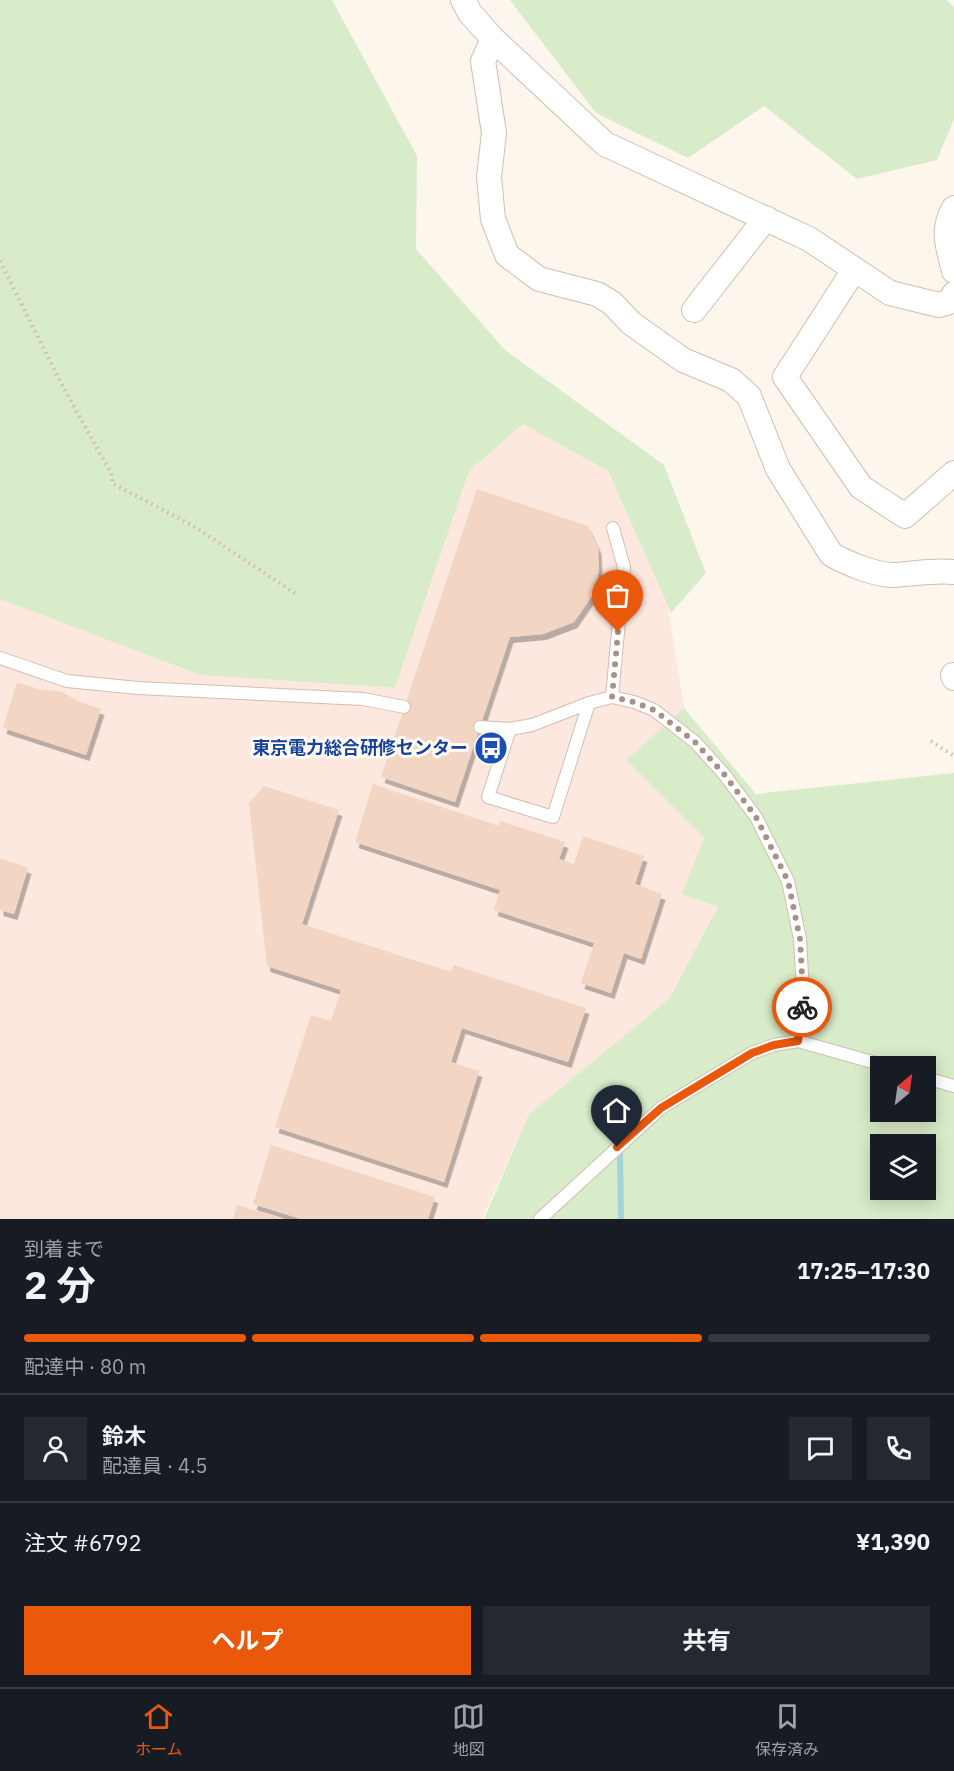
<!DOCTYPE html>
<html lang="ja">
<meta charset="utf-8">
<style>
:root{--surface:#171b24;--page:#242831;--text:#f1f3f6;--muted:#9ea1a6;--line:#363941;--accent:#ea580c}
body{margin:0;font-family:"IBM Plex Sans","Noto Sans JP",sans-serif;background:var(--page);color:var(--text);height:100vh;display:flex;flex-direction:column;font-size:22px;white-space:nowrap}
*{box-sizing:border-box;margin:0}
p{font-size:20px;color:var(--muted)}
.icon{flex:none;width:33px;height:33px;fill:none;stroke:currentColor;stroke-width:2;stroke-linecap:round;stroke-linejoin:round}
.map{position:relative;height:1219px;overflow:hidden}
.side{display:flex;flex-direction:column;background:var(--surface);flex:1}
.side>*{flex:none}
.needle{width:39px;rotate:29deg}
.controls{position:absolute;left:870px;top:1056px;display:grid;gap:12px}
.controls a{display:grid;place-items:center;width:66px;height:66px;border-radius:0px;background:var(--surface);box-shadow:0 3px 15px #0003;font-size:30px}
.pin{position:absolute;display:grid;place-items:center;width:51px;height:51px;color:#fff;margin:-62px -26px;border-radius:50% 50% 50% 0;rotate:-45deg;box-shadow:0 0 6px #0007}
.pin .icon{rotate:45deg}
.courier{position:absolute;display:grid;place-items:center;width:60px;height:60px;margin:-30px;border:4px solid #ea580c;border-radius:50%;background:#fff;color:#222;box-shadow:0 2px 8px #0007}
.head em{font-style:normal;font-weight:700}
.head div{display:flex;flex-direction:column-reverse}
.head{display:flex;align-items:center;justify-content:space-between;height:102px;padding:0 24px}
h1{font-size:39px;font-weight:700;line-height:45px}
.bar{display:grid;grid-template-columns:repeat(4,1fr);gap:9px 6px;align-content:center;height:72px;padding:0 24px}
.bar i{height:8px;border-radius:4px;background:var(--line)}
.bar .active{background:var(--accent)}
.bar p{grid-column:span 4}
.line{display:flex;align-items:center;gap:15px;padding:0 24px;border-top:2px solid var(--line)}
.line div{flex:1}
.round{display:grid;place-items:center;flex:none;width:63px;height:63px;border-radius:0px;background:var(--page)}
.primary-button{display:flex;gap:12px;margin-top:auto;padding:12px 24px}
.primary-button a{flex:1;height:69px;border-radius:0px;background:var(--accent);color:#fff;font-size:24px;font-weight:700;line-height:69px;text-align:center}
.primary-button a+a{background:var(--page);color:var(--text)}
.tab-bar{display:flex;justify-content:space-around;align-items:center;height:84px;border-top:2px solid var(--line);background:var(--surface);font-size:16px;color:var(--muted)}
.tab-bar a{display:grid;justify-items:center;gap:3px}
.tab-bar .active{color:var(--accent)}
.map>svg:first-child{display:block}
.commercial{fill:#fde8e0}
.green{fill:#d8ecc9;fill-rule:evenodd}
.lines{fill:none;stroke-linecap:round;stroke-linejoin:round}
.stream{stroke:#a5d3da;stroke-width:6}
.building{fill:#f3d5c3;filter:url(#shadow)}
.lane-casing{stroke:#d1beb0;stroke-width:14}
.street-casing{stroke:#d1beb0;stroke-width:26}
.path{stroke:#d9b8a5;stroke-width:4;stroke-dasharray:1.5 4.5;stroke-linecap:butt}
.lane{stroke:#fff;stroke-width:12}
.street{stroke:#fff;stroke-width:24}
.done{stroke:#a89285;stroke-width:6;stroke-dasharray:0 10.8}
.route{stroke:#ea580c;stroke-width:8}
.labels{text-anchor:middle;stroke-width:6;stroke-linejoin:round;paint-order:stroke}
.transit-label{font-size:18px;font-weight:bold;fill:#164399;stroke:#fffaf3;text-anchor:end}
</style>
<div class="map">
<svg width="954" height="1219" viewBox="0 0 954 1219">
<defs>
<filter id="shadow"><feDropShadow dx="3.5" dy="6" stdDeviation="0" flood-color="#0004"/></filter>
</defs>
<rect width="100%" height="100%" fill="#fdf6ec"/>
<path class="commercial" d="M523 424 608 471 668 607 684 708 626 760 704 838 683 894 718 907 669 999 529 1114 482 1219H0V599L200 675 395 688 469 471Z"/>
<path class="green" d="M0 0H332L417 156 416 249 505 350 664 465 706 573 671 613 608 471 523 424 469 471 395 688 200 675 0 599Z
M510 0H946L954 7V119L937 160 857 179 764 106 688 158 596 113Z
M684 708 756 794 954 773V1219H484L529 1114 669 999 718 907 682 894 704 838 626 760ZM880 1066H926V1112H880ZM880 1144H926V1190H880Z"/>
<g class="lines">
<path class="stream" d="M620 1152 621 1219"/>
</g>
<path class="building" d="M477 489 588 526 598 548 599 570 594 593 574 622 543 634 510 637 455 802 381 777Z
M17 682 41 690 60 691 80 702 101 709 86 755 3 728Z
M373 784 499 826 500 821 565 842 559 859 574 864 583 836 644 856 635 884 662 894 641 959 624 953 611 993 581 983 594 943 494 910 500 890 355 842Z
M264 786 339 810 302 924 451 972 454 965 586 1008 568 1062 462 1028 451 1062 479 1071 444 1182 275 1127 311 1015 331 1021 341 990 267 966 249 803Z
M0 858 28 868 14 914 0 910Z
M271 1145 435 1197 428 1219H301L253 1204Z
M237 1205 281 1218V1219H233Z"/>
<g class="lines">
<defs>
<path id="lane" d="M0 658 67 681 138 688 363 699 404 707
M612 697 624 567 613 528
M480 727 510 729 532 725 589 703 612 697 634 702 654 710 695 742 724 774 756 817 788 881 800 939 803 993 798 1041
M510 729 488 797 553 817 589 703
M926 1078 954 1086
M540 1219 661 1108 752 1053 774 1045 798 1041 886 1066"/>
<path id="street" d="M463 0 470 13 493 39 605 144 809 239 890 293 939 305 949 302 954 294
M493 39 483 61 494 133 489 177 493 219 507 255 539 279 597 294 612 303 631 323 683 360 731 380 749 396 778 469 831 554C846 563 875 575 893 575 913 574 933 570 954 572
M954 208C941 230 948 247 954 271
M854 270 785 377 861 487 905 516 954 473
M694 310 766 218
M953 675 954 678"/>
</defs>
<use href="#lane" class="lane-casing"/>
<use href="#street" class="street-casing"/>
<path class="path" d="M0 261 60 381 112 475V483L195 527 296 594
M931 741 954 756"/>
<use href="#lane" class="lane"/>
<use href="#street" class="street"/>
</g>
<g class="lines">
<path class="done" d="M618 632 612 697 634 702 654 710 695 742 724 774 756 817 788 881 800 939 803 993 802 1007"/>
<path class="route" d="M617 1147 661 1108 752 1053 774 1045 798 1041 802 1007"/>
</g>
<defs>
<symbol id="bus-disc" viewBox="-11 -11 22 22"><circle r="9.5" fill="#1a4fb4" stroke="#fffaf3"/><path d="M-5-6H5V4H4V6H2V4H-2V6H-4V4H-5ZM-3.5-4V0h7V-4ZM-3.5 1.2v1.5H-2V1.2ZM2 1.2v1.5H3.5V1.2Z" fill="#fff"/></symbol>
</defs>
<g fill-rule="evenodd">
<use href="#bus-disc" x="472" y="729" width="38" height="38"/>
</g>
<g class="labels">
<g class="transit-label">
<text x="468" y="754">東京電力総合研修センター</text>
</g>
</g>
</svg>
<div class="controls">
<a><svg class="needle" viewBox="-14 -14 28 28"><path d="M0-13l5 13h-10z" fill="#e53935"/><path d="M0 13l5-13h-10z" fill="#9ea1a6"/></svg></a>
<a><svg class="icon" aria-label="layers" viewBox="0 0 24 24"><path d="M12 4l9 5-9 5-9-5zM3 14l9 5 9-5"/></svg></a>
</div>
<div class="pin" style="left:618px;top:632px;background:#ea580c"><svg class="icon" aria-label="bag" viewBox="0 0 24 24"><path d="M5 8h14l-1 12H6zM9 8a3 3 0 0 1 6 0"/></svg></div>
<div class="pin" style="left:617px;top:1147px;background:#1f2937"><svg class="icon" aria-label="home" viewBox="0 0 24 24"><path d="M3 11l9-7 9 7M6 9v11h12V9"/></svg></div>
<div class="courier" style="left:802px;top:1007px"><svg class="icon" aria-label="bike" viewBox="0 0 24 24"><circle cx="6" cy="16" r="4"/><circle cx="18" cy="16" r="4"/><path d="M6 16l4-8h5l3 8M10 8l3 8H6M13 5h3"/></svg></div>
</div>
<section class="side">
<div class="head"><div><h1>2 分</h1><p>到着まで</p></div><em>17:25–17:30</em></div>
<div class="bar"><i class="active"></i><i class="active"></i><i class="active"></i><i></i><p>配達中 · 80 m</p></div>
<div class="line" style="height:108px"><a class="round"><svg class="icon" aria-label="person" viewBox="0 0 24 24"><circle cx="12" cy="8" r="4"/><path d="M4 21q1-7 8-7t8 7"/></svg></a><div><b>鈴木</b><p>配達員 · 4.5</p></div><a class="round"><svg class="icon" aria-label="chat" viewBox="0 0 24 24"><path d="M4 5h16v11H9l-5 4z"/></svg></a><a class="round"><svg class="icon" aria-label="phone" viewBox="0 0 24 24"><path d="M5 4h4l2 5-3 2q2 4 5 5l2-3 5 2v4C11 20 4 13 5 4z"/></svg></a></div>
<div class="line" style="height:78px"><div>注文 #6792</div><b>¥1,390</b></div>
<div class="primary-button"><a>ヘルプ</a><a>共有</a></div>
</section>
<nav class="tab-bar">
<a class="active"><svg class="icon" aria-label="home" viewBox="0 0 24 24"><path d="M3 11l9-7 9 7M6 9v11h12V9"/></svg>ホーム</a>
<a><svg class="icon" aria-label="map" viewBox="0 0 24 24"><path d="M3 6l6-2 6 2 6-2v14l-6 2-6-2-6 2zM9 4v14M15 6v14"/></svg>地図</a>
<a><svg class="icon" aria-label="saved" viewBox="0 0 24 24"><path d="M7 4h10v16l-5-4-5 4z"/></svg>保存済み</a>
</nav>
